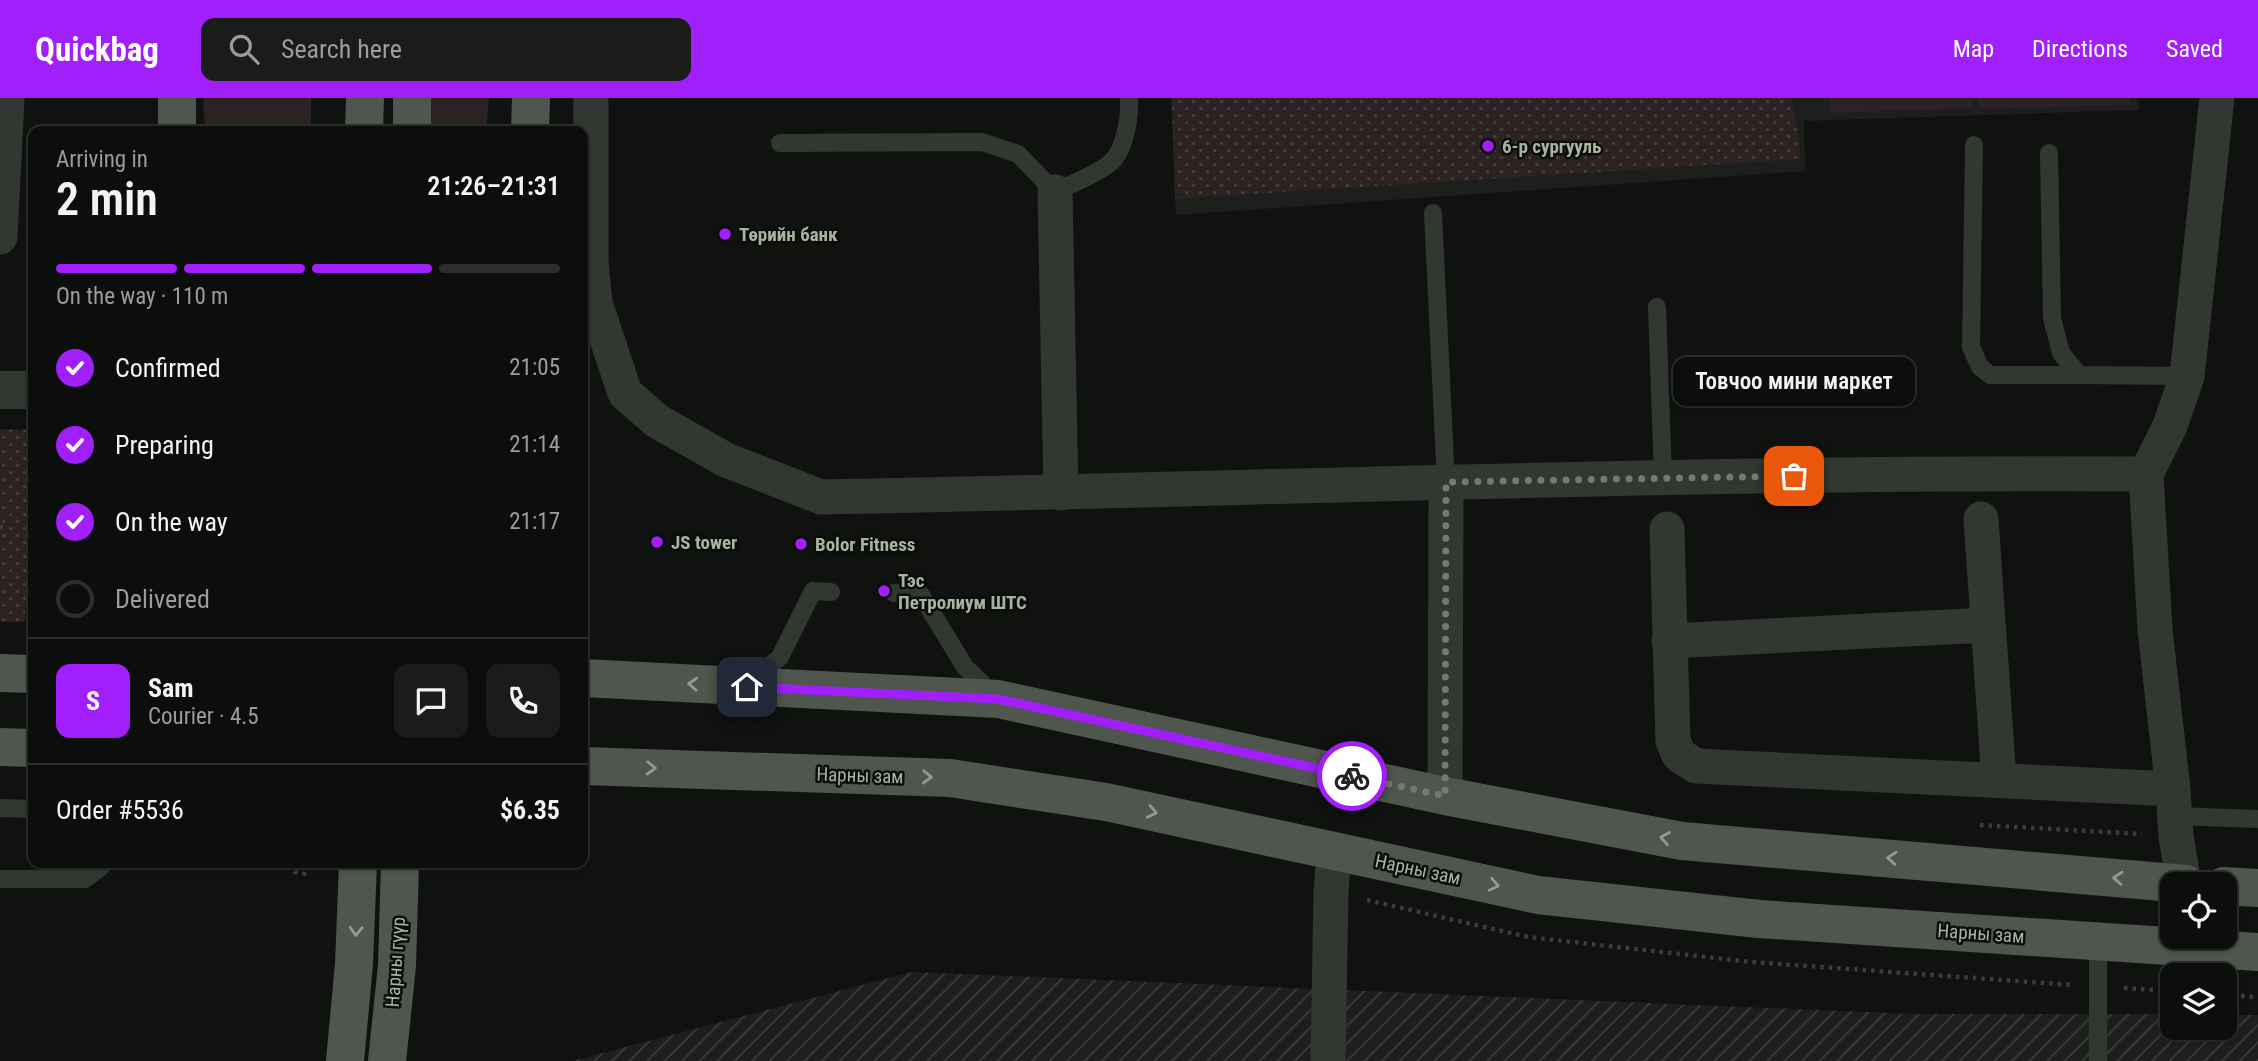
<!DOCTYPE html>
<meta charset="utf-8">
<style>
:root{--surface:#0c0e0c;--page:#1a1c1a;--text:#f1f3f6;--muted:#9a9c9d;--line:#2c2e2d;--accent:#a01ffb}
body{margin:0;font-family:"Roboto Condensed",sans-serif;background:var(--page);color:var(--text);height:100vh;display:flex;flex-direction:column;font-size:26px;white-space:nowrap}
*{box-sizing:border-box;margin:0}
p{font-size:23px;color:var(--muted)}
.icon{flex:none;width:38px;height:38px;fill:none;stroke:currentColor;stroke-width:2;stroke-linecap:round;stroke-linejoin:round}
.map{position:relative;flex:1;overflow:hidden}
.panel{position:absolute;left:28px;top:28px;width:560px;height:742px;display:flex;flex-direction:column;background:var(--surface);border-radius:14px;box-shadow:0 2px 5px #0004,0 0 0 2px var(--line)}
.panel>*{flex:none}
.controls{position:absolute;left:2160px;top:774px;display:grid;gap:14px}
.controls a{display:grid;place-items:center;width:77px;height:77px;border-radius:14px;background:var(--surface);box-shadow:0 2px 5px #0004,0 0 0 2px var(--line);font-size:35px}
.pin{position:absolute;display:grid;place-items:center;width:60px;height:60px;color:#fff;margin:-30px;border-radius:14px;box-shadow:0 4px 10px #0006}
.courier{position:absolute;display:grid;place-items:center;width:70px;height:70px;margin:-35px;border:5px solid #a01ffb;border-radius:50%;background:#fff;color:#222;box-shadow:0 2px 9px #0007}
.bubble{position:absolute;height:49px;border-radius:14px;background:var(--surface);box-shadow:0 2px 5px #0004,0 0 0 2px var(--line);font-size:23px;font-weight:600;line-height:49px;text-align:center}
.overview em{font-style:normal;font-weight:600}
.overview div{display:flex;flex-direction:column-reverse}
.overview{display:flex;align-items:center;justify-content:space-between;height:119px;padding:0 28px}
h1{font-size:46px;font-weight:600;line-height:52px}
.bar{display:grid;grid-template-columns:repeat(4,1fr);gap:10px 7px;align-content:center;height:84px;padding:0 28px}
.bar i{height:9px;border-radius:5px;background:var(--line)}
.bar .active{background:var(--accent)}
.bar p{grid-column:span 4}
.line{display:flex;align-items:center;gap:18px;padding:0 28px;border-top:2px solid var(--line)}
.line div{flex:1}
.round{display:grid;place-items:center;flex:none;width:74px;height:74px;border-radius:14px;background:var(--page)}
ol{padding:0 28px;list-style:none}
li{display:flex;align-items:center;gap:21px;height:77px}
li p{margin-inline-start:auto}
li .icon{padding:7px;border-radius:50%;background:var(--accent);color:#fff;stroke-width:4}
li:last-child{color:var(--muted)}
li i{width:38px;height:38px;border:4px solid var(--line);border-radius:50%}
header{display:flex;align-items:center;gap:42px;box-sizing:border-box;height:98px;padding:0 35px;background:var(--accent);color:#fff}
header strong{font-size:33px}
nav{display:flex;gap:38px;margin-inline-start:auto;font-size:24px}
.search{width:490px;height:63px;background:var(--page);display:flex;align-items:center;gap:18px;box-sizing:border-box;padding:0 24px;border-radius:14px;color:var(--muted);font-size:26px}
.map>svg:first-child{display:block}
.built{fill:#1c1f1c}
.industrial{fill:url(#industrial-furrows)}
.grass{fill:#2c2222}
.park{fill:url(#park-dots)}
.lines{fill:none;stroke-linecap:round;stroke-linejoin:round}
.path{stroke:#393e37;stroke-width:4.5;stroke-dasharray:3.5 5;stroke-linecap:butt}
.service{stroke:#323731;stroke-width:18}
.minor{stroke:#323731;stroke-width:35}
.tertiary{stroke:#323731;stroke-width:38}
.primary{stroke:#4f564d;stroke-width:38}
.oneway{stroke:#929c8b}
.done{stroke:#737b6e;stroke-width:7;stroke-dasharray:0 12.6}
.route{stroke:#a01ffb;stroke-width:9}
.poi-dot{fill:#a01ffb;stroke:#0b0d0b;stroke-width:2.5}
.labels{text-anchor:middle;stroke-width:5;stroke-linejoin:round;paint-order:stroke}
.poi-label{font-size:19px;font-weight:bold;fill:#a8b3a0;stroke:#0b0d0b;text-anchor:start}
.street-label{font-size:19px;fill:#a8b3a0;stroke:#0b0d0b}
</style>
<header>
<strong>Quickbag</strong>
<div class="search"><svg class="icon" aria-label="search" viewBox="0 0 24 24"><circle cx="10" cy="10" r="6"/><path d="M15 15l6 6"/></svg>Search here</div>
<nav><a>Map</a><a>Directions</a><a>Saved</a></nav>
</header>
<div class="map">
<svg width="2258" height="963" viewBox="0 0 2258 963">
<defs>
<pattern id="industrial-furrows" width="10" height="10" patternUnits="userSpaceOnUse" patternTransform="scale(1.75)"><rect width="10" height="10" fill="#1c1f1c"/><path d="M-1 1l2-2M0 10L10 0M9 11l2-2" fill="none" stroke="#3a3d3a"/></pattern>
<pattern id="park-dots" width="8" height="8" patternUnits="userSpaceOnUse" patternTransform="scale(1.75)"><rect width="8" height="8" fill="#2c2222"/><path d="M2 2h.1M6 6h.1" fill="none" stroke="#48403f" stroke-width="1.8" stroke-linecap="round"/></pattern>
</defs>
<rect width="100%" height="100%" fill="#101210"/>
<path class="built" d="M1171 0H2138L2139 12 1804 23 1805 73 1176 117Z"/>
<path class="industrial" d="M912 874 1913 916H2172V929H2224V917H2258V963H572Z"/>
<path class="grass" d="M203 0H311V33H205Z
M419 0H489L486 33H419Z
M1829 0H1972L1973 10 1830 15Z
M1979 0H2130V7L1979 11Z"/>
<path class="park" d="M1172 0H1792L1801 61 1175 101Z
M0 331 32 332 25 524H0Z"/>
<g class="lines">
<path class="path" d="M0 429H3
M1980 727 2142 736
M296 765 295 774 304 776 305 765
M1367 802 1528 839 1751 864 2073 887
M2124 890 2172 893
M2224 897 2258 899"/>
<path class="service" d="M780 45 982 44 1018 56 1055 94C1072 85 1094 78 1109 66 1125 54 1130 19 1129 0
M1974 47 1971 249 1980 269 1990 277H2079
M2049 55 2052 220 2061 255 2079 277 2187 278
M1433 115 1446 384
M1657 209 1663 381
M894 495 921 497 965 569 993 596
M752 584 780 559 813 493 831 494
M0 710 33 711
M2175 718 2258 721
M0 781H85L101 769V765
M2098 963V843"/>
<path class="minor" d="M591 0V164L595 205 625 295 657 323 726 362 821 399C1263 391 1704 373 2146 376
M1055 94 1061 395
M0 139 7 0
M1981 421 1999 682
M1667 431 1673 643 1679 657 1696 668 2173 691
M1669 543 1988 527
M1445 698 1446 384
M2184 786 2176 738 2173 691 2155 532 2146 376 2170 328 2187 278 2217 0
M1328 963 1331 794 1334 753"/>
<path class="tertiary" d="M0 292H33"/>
<path class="primary" d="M412 0V33
M177 33V0
M364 33 365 0
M530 33 531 0
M0 575 33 576
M583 580 998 601 1445 698 1682 743 2186 786
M0 649 33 650
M583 668 950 680 1106 704 1538 797 1759 821 2258 854
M2224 788 2258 790
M345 963 354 866 358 765
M387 963 397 868 400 765"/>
</g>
<defs><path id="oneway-chevron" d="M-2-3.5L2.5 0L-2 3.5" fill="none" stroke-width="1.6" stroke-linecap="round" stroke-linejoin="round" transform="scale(1.75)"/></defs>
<g class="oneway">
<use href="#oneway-chevron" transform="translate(693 586) rotate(-177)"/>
<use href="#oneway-chevron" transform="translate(651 670) rotate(2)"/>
<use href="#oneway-chevron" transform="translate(927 679) rotate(2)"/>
<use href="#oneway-chevron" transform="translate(1152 714) rotate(12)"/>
<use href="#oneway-chevron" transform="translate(1665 740) rotate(-170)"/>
<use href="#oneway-chevron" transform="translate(1892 760) rotate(-175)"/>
<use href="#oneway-chevron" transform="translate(2118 780) rotate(-175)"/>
<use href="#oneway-chevron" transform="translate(1494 787) rotate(12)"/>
<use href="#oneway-chevron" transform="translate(356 833) rotate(92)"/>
</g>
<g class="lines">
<path class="done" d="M1352 678 1445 698 1446 384 1794 378"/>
<path class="route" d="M747 589 998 601 1352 678"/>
</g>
<g class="poi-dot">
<circle cx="1488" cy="48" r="7"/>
<circle cx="725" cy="136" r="7"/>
<circle cx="657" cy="444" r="7"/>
<circle cx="801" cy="446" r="7"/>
<circle cx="884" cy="493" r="7"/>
</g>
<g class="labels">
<g class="poi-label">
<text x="1502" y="55">6-р сургууль</text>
<text x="739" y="143">Төрийн банк</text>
<text x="671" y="451">JS tower</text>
<text x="815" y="453">Bolor Fitness</text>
<text x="898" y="489">Тэс<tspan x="898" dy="22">Петролиум ШТС</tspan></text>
</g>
<g class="street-label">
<text transform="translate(860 677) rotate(2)" y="7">Нарны зам</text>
<text transform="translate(1418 771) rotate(12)" y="7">Нарны зам</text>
<text transform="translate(1981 835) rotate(4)" y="7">Нарны зам</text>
<text transform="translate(395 864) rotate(-86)" y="7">Нарны гүүр</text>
</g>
</g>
</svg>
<div class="controls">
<a><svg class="icon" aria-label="locate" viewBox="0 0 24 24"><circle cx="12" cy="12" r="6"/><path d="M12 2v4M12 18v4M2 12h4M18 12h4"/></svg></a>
<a><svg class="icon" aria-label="layers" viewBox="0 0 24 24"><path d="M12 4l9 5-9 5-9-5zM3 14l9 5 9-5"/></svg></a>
</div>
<div class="pin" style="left:1794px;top:378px;background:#ea580c"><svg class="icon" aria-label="bag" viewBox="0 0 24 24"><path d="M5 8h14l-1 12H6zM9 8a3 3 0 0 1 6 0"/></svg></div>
<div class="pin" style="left:747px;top:589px;background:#1f2937"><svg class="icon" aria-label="home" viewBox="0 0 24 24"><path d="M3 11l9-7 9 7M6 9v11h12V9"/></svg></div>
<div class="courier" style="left:1352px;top:678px"><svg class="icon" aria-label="bike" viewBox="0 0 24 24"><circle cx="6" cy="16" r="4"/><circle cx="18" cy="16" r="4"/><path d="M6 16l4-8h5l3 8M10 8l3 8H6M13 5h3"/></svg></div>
<div class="bubble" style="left:1673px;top:259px;width:242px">Товчоо мини маркет</div>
<section class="panel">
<div class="overview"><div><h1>2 min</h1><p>Arriving in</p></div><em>21:26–21:31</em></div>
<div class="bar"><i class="active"></i><i class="active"></i><i class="active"></i><i></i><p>On the way · 110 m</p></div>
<ol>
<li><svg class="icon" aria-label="check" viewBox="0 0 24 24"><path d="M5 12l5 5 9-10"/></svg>Confirmed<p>21:05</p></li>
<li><svg class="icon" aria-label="check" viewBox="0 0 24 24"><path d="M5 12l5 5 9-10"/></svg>Preparing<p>21:14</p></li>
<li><svg class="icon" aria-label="check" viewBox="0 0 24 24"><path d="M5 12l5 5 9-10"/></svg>On the way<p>21:17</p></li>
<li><i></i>Delivered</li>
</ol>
<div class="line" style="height:126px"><b class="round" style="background:var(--accent);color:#fff">S</b><div><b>Sam</b><p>Courier · 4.5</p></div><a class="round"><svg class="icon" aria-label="chat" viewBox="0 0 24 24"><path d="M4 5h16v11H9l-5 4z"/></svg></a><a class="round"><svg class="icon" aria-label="phone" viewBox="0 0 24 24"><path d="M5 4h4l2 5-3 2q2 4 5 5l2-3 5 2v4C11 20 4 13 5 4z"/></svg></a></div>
<div class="line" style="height:91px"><div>Order #5536</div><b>$6.35</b></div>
</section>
</div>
